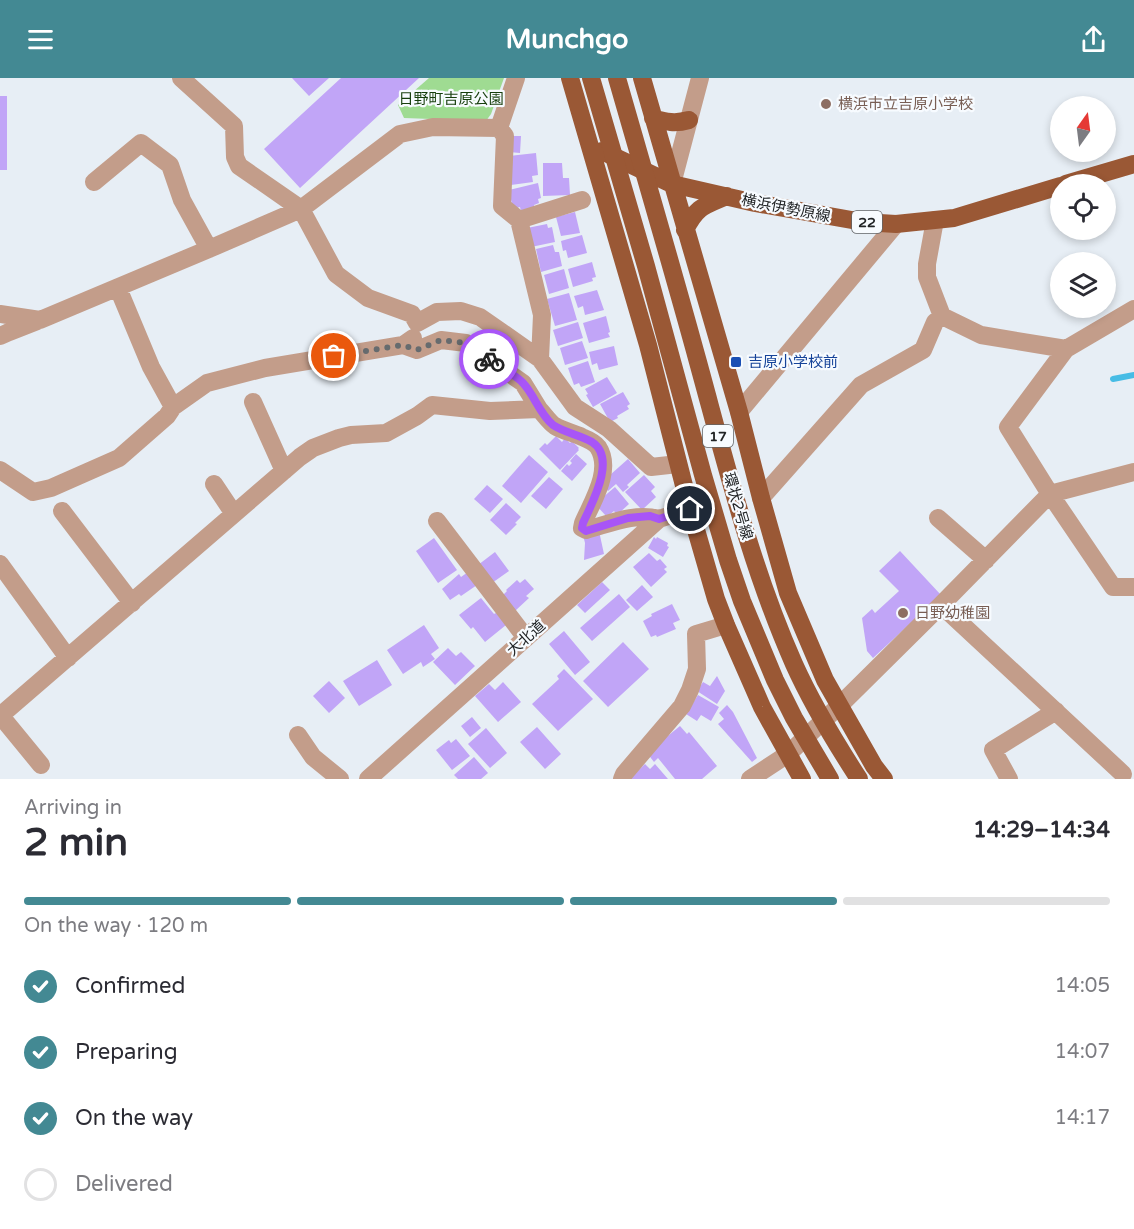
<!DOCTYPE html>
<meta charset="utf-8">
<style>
:root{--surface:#fff;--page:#f7f7f7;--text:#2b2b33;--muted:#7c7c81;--line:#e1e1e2;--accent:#438993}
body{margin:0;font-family:"Varela Round","Noto Sans JP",sans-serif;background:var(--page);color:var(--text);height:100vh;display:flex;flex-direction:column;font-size:22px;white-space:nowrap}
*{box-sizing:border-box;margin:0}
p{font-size:20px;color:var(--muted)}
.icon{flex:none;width:33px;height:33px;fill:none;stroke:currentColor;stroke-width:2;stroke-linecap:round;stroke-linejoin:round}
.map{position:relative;height:701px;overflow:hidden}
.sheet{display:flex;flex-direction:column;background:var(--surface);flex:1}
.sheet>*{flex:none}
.needle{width:39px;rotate:14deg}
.controls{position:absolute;left:1050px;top:18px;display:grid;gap:12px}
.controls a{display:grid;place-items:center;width:66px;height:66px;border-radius:50%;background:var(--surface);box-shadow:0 3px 9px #0003;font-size:30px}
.pin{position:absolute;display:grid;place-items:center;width:51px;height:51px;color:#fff;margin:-26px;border:3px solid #fff;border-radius:50%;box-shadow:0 2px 6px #0007}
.courier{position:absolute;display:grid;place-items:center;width:60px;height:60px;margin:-30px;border:4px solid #a855f7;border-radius:50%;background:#fff;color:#222;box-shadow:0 2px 8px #0007}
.head em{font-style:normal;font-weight:700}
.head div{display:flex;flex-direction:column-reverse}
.head{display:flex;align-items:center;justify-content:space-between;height:102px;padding:0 24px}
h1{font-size:39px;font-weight:700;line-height:45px}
.bar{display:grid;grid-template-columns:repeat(4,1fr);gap:9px 6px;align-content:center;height:72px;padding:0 24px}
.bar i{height:8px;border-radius:4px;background:var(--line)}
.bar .current{background:var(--accent)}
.bar p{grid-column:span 4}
ol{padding:0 24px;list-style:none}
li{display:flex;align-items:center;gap:18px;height:66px}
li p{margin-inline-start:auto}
li .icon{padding:6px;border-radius:50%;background:var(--accent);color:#fff;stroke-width:4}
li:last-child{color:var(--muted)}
li i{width:33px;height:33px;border:3px solid var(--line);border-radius:50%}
header{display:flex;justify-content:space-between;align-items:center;height:78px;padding:0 24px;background:var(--accent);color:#fff;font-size:27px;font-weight:700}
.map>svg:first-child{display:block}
.green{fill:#9fdb92}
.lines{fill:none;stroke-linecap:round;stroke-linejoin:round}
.stream{stroke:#47bce5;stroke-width:6}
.building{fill:#c1a5f7}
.minor{stroke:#c39d8a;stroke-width:18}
.major{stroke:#9a5835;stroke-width:18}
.major-bridge{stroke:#9a5835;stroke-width:18}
.done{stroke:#666b6e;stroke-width:6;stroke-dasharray:0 10.8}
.route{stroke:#a855f7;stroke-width:8}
.education-dot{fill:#8d6e63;stroke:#f7fbff;stroke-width:2}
.transit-dot{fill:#1a4fb4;stroke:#f7fbff;stroke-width:2}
.labels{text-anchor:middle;stroke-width:4.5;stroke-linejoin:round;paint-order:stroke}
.shield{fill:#f7fbff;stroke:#616467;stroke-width:1.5}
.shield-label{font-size:14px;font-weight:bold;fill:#212426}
.park-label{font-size:15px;fill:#163e0c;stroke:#f7fbff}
.education-label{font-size:15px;fill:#785e54;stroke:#f7fbff;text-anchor:start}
.street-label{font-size:15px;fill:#212426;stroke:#f7fbff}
.transit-label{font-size:15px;fill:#164399;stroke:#f7fbff;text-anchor:start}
</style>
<header><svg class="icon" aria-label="menu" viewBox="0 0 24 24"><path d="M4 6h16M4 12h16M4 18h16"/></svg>Munchgo<svg class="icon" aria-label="share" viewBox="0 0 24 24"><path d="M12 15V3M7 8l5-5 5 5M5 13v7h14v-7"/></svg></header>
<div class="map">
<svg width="1134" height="701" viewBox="0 0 1134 701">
<rect width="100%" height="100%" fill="#e7eef5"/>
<path class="green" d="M429 0H504L491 36 486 43 404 40 398 27Z"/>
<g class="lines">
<path class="stream" d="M1113 301 1134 297"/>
</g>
<path class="building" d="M292 0H329L309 18Z
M341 0H419L300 110 264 71Z
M0 18H7V92H0Z
M509 58H521L520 75 509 74Z
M536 75 538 97 532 98 533 104 511 107 509 78Z
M543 85H562L563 100H569L570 117 543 118Z
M538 105 541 120 538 121 539 125 534 127V130L521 133 520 129 513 131 509 112Z
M575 134 580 155 561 158 556 139Z
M547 146 548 150 552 149 555 164 531 169 527 150Z
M582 157 587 175 568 180 566 172 563 173 561 163Z
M553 167 555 174H559L562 188 541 194 536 171Z
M592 184 596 199 592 200 593 203 573 209 568 191Z
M564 191 569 210 549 216 544 197Z
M597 212 604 232 585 237 583 228 578 230 574 218Z
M569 215 577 242 555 248 547 221Z
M606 238 610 254 608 255 610 259 589 265 583 245Z
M578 244 583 260 558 268 553 252Z
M582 263 588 280 565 287 560 270Z
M614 268 618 287 599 292 597 285 592 287 589 274Z
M588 283 595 304 581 309 579 305 574 307 568 290Z
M607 299 617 315 593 329 586 317 588 316 585 311Z
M623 314 630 326 627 328 629 331 617 338 618 340 610 344 600 326Z
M556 358 562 364 565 360 570 365 572 363 579 370 578 371 579 372 560 392 539 371 545 365 547 367Z
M576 376 587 386 572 403 561 393 567 386 569 388 572 385 570 383Z
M529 377 548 394 521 425 502 408Z
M628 381 640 395 627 407 629 409 623 414 616 406 608 413 601 405Z
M644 397 655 409 651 413 656 419 642 432 625 414Z
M549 399 563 411 546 431 531 418Z
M487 407 503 421 490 435 474 421Z
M615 409 629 426 617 437 614 433 607 439 595 426Z
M506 425 521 439 515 445 517 446 506 457 490 442Z
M599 453 604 476 584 482 585 465 583 457Z
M654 459 656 461 657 459 668 465 667 468 669 469 663 479 648 470Z
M434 460 457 492 438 505 416 473Z
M900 473 941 517 873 580 867 573 862 540 872 531 875 535 899 513 879 493Z
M495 474 509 493 492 505 478 487Z
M649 475 657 483 660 481 667 489 664 491 667 494 651 509 633 489Z
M468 494 477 507 461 518 459 516 450 522 442 511 459 496 461 499Z
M525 501 534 511 526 518 529 520 515 533 502 518 507 513 506 512 517 502 520 505Z
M602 504 610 512 585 535 577 527Z
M642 507 653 519 637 533 626 522Z
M619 516 630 529 592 563 580 550Z
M481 520 494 536 496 535 506 547 485 564 473 549 471 551 459 537Z
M672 526 680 542 673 545 676 551 657 559 656 557 651 559 643 543 652 538 651 536Z
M424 547 439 570 431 576 435 581 423 589 421 584 403 596 387 572Z
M564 553 590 584 575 597 549 566Z
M623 564 649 591 608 629 583 603Z
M448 570 456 578 461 574 475 588 455 607 433 584Z
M377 582 392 607 359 628 343 603Z
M564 591 593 621 558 653 532 626 559 601 557 598Z
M717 598 725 613 717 626 697 613 703 604 710 608Z
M329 603 345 620 329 635 313 618Z
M503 604 521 624 498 644 475 618 489 606 495 612Z
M698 617 719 629 711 643 701 637 697 643 686 636Z
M727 627 733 634 757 680 752 684 718 646 724 641 719 635Z
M472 639 481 650 470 659 461 648Z
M680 648 687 656 689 654 717 688 702 701H675L658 680 654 684 647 675Z
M537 649 561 676 545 691 520 664Z
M486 650 507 675 490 690 468 666Z
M456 661 470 678 452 692 436 672 449 662 451 665Z
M474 679 488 695 481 701H458L454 697Z
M645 686 650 691 655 686 668 701H629Z"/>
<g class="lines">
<path class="minor" d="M181 0 234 48 235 79 239 88 301 131 336 196 368 220 412 236 417 245 437 234 461 233 480 239 540 281
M499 50 505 58 502 128 519 142 582 122
M94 104 141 65 170 87 182 122 209 171
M672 106 700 0
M519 142 542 237 540 281 575 329 609 351 651 389 678 386
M118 210 151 289 173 329
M1134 231 1066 271 1008 349 1050 416 1113 509H1134
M0 236 40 242 209 171 301 131 400 56 433 49 499 50 516 0
M942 238 981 257 1066 271
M0 258 9 254 37 243
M253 324 284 393
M539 331C544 336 549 344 555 348 563 353 574 355 582 359 587 361 594 364 598 369 613 392 592 424 583 445L582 450 586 452C609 446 635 434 659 441
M739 334 896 146
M0 392 33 414 51 410 119 380 167 338 173 329 207 305 265 290 403 267 413 260
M214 406 234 436
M761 420 861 307 923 272 935 244 942 238 927 199V186L935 142
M62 433 132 525
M938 440 986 482
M437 443 526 560
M0 486 68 580
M941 527 1123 696
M0 637 41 687
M0 638 300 379 313 370 339 360 351 357 386 355 417 338 432 327 490 333 539 331 523 305 466 265 441 262 417 272 403 267
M298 657 313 679 340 701
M368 701 659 441 690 431
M622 701 624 696 682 628 690 612 697 591 696 556 726 547
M750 701 788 676 839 628 941 527 1050 416 1134 394
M1009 701 993 672 1056 633"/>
<path class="major" d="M570 0 648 267 690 431 716 521 726 547 762 629 802 701
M642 0 739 334 761 420 788 515 825 602 874 688 884 701
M653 40C666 44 675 46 689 42
M602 73 672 106 755 125 863 144 896 146 954 140 1060 108
M1066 106 1134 86
M685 152C697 128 704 128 727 118"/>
<path class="major-bridge" d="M591 0 646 188 703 397 728 482 742 523 775 602 794 640 830 701
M617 0C644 94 672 189 698 284 726 386 751 489 794 586 812 626 835 664 859 701"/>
</g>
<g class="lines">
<path class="done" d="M334 278 403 267 417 272 441 262 466 265 489 281"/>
<path class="route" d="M489 281C498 288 516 297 523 305 535 318 539 335 553 347 563 354 580 357 592 364 617 380 592 425 583 445L582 450 586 453 628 440 650 438 659 441 690 431"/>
</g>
<g class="education-dot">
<circle cx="826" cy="26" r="6"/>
<circle cx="903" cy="535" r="6"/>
</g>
<rect class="transit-dot" x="730" y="278" width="12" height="12" rx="3"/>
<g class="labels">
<g class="shield">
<rect x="852" y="133" width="30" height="22" rx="4.5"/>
<rect x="703" y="347" width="30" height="22" rx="4.5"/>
</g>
<g class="shield-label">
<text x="867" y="149">22</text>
<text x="718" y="363">17</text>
</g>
<g class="park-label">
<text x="451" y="26">日野町吉原公園</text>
</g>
<g class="education-label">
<text x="838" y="31">横浜市立吉原小学校</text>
<text x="915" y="540">日野幼稚園</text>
</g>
<g class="street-label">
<text transform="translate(786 130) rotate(11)" y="5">横浜伊勢原線</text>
<text transform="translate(738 428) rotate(74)" y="5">環状2号線</text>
<text transform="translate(526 560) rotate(-42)" y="5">大北道</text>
</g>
<g class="transit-label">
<text x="748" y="289">吉原小学校前</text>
</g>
</g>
</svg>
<div class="controls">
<a><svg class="needle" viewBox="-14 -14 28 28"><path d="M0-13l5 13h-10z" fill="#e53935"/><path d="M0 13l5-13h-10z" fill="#7c7c81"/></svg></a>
<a><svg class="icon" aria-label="locate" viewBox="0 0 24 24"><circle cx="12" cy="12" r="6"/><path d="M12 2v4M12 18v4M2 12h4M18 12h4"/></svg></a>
<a><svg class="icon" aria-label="layers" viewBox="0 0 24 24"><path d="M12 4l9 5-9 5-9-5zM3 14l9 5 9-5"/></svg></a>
</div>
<div class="pin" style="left:334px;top:278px;background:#ea580c"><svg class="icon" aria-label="bag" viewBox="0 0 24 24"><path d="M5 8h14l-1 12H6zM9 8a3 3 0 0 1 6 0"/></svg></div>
<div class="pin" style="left:690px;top:431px;background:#1f2937"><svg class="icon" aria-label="home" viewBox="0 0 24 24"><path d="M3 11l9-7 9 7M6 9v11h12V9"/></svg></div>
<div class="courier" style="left:489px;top:281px"><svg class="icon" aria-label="bike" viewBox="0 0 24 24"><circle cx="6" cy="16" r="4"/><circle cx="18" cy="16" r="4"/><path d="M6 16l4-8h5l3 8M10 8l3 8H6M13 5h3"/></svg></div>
</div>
<section class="sheet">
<div class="head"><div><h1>2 min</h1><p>Arriving in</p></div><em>14:29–14:34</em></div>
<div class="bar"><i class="current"></i><i class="current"></i><i class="current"></i><i></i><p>On the way · 120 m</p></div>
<ol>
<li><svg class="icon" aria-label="check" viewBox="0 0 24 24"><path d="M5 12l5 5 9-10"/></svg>Confirmed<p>14:05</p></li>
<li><svg class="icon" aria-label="check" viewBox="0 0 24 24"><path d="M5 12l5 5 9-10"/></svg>Preparing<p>14:07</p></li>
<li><svg class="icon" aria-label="check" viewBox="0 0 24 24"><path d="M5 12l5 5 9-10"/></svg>On the way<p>14:17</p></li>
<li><i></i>Delivered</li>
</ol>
</section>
